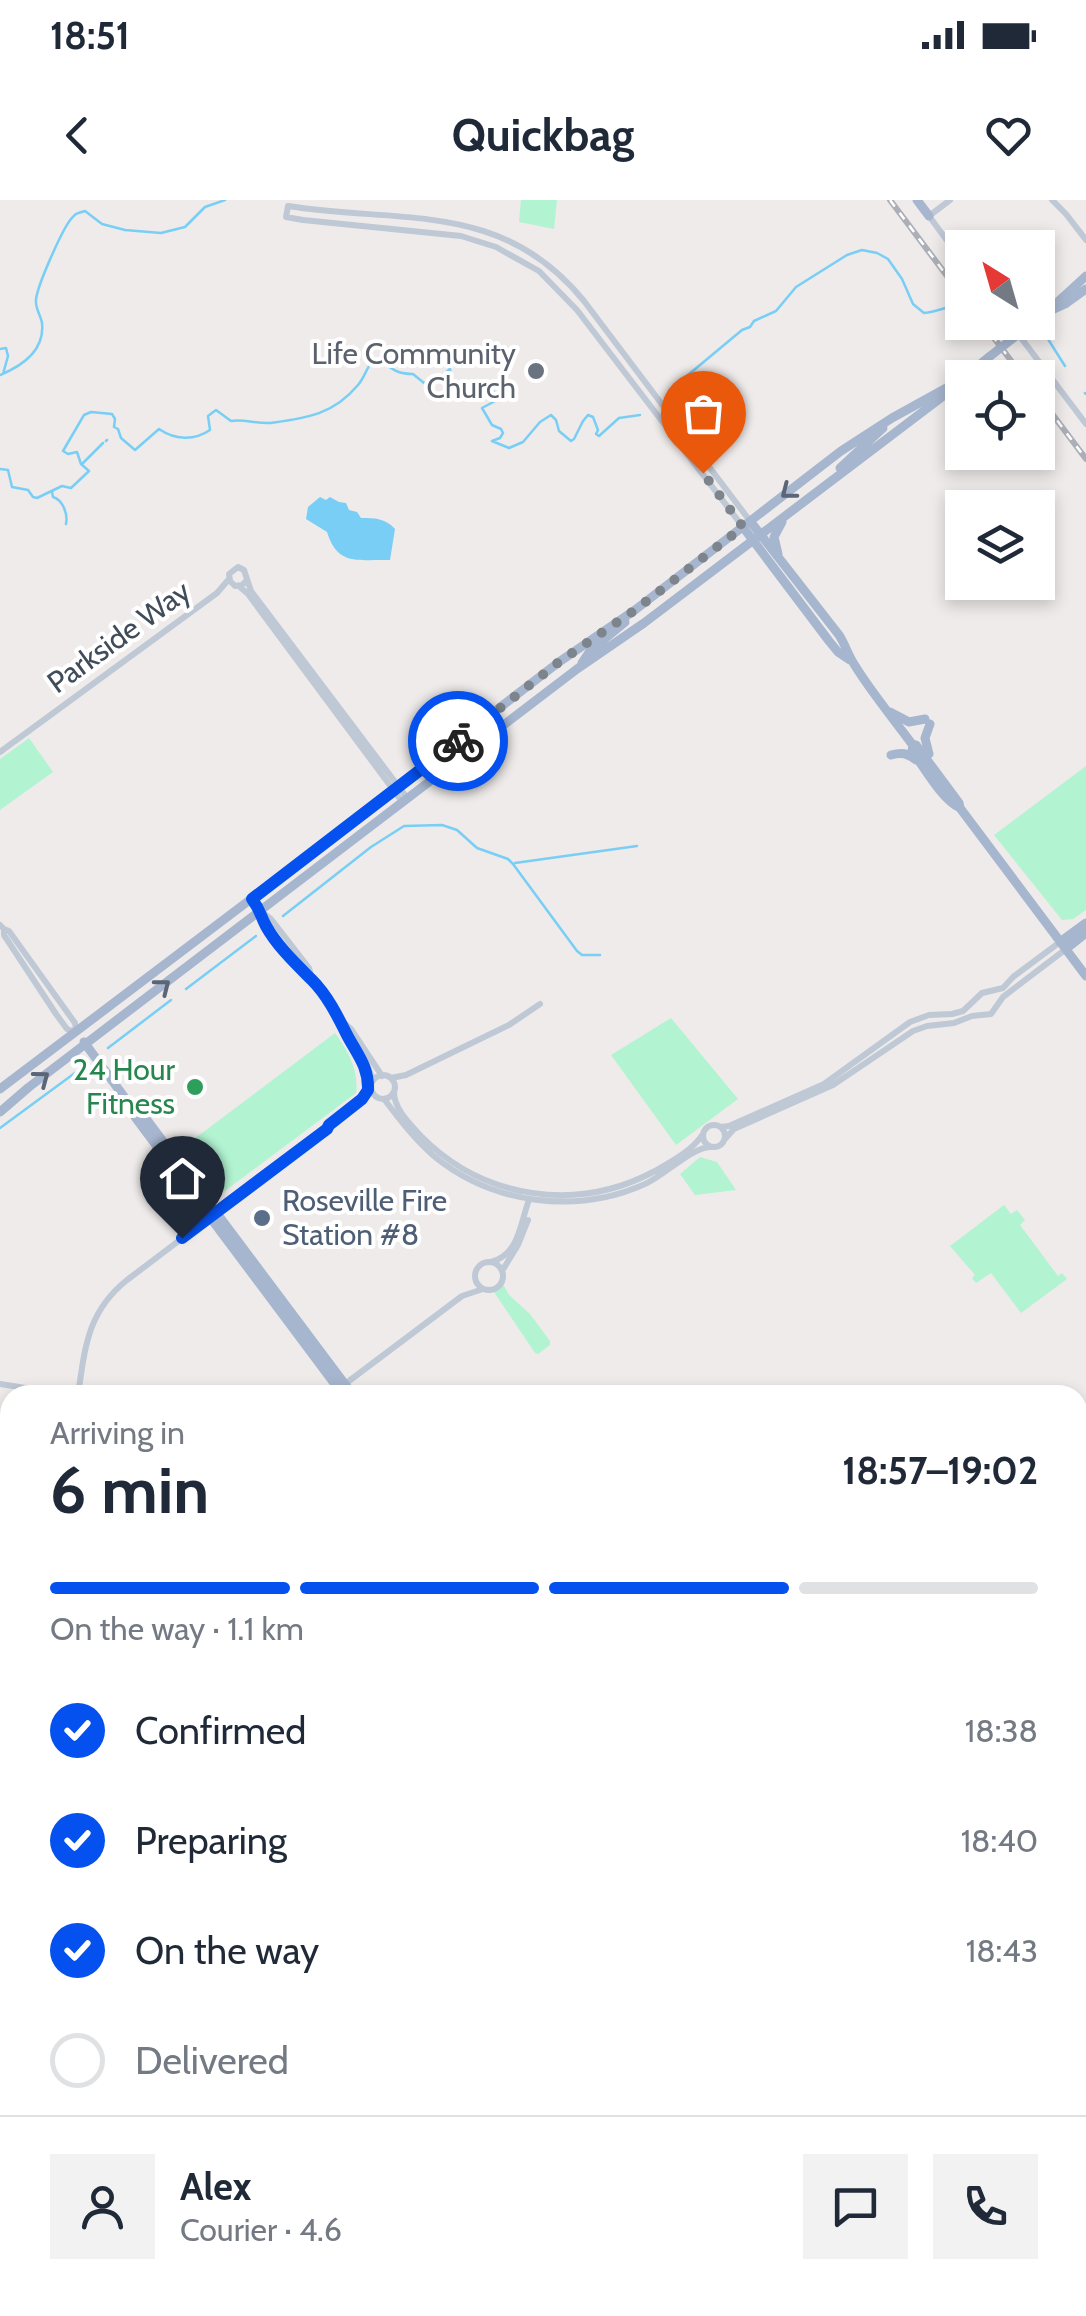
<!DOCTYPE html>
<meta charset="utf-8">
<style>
:root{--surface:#fff;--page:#f2f2f3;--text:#1f2937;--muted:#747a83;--line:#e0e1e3;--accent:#0451ef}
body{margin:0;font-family:Cabin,sans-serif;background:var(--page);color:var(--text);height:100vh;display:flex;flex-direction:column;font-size:38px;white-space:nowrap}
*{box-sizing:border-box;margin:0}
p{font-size:32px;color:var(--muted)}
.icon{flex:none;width:55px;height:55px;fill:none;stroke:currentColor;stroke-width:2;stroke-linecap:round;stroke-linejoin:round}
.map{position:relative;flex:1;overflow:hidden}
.details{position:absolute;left:0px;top:1185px;width:1088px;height:932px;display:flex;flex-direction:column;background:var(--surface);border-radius:30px 30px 0 0;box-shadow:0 5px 15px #0003}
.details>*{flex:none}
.needle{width:65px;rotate:323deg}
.controls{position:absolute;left:945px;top:30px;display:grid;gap:20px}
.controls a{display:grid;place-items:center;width:110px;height:110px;border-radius:0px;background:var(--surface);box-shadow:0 5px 15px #0003;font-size:50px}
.pin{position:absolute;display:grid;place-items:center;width:85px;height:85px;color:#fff;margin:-102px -42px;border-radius:50% 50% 50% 0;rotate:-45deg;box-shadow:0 0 10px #0007}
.pin .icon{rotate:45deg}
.courier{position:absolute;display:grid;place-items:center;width:100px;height:100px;margin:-50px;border:8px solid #0451ef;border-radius:50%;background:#fff;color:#222;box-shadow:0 2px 12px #0007}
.headline em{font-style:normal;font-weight:700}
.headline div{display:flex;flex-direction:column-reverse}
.headline{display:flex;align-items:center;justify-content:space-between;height:170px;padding:0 50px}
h1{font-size:65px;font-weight:700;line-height:75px}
.bar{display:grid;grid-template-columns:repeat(4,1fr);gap:15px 10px;align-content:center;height:120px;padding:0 50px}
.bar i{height:12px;border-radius:8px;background:var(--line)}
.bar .selected{background:var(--accent)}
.bar p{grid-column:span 4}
.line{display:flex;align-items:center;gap:25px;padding:0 50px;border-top:2px solid var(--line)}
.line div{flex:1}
.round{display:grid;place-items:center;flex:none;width:105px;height:105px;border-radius:0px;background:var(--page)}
ol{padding:0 50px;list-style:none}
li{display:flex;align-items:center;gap:30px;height:110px}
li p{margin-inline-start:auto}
li .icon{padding:10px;border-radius:50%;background:var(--accent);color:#fff;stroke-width:4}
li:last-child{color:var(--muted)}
li i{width:55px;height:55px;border:5px solid var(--line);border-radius:50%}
.status{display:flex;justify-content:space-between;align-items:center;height:70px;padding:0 50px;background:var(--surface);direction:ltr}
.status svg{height:28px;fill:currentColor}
header{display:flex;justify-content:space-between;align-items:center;height:130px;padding:0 50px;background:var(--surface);font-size:45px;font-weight:700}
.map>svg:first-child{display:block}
.green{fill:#b2f3d2}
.water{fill:#79cef6}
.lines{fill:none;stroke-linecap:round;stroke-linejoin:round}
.stream{stroke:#79cef6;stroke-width:2.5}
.minor{stroke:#bfc8d5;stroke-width:6}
.major{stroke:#a6b6ce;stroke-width:9}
.rail-casing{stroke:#acafb7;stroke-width:6}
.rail{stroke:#fff;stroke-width:2.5;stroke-dasharray:8;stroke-linecap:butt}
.major-bridge{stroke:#a6b6ce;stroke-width:9}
.oneway{stroke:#5a6677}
.done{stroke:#7e848c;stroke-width:10;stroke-dasharray:0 18}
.route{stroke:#0451ef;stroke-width:12}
.worship-dot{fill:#6b7280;stroke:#fff;stroke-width:4}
.leisure-dot{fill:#2e9e5b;stroke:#fff;stroke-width:4}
.service-dot{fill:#5c6f8a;stroke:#fff;stroke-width:4}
.labels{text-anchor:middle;stroke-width:8;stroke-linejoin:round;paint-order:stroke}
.worship-label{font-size:30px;fill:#5b616d;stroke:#fff;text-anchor:end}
.street-label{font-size:30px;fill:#414c5a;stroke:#fff}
.leisure-label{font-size:30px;fill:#27864d;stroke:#fff;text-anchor:end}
.service-label{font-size:30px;fill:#4e5e75;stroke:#fff;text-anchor:start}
</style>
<div class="status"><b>18:51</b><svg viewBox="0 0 49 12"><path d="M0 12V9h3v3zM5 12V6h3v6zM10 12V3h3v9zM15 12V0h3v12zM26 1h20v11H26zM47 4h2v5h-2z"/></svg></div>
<header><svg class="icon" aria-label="back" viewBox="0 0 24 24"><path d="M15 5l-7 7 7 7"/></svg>Quickbag<svg class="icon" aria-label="heart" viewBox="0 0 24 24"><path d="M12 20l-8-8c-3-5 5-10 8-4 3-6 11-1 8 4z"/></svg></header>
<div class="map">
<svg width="1086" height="2116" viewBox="0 0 1086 2116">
<rect width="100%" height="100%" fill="#eeebea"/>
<path class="green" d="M521 0H557L554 29 519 22Z
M29 538 53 572 0 610V559Z
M1086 566V710L1073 719 1062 720 994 635Z
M671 818 738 899 676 945 611 855Z
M335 833C348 851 359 870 356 893L218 996 182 948Z
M700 957 717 962 736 990 695 995 680 974Z
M1004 1005 1011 1014 1017 1010 1025 1020 1020 1025 1058 1076 1062 1073 1067 1079 1021 1113 991 1073 976 1083 972 1078 975 1075 950 1046Z
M503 1084 509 1095 530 1114 550 1141V1145L538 1154 535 1153 494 1092Z
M1086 1282V1648H1078V1284Z
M1078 1802 1086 1807V2018L1078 2002Z"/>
<path class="water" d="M320 297 326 300 330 297 339 302 346 303 349 310 357 312 361 318C375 318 385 318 395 329L390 360C358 359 338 367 327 332L306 319 308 307Z"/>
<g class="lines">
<path class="stream" d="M1046 136 1065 166
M0 149 6 148 8 156 3 174
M0 175C22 166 45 150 42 123 41 116 35 108 36 100 37 86 62 30 71 19 77 12 76 14 85 11L102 24 125 30 161 33 185 27 205 7 225 0
M670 190 742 130 750 127 754 121 776 111 796 87 847 55 862 50 877 53 888 59 902 79 913 104 924 113C938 112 946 106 960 105
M1085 193 1086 194
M106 241 107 240
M83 263 103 243
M0 269 8 270 12 287 28 290 33 297 37 298 62 286 71 288 89 271 81 264 77 252 68 254 63 251 84 215 91 212 112 214 115 219 114 227 118 229 121 238 135 250 159 229C175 240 194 241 210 230L208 216 216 210 231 221C245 219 256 224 271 223 306 218 333 215 358 185 365 177 366 168 374 159 392 164 390 174 413 174L424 183 441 176 450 169 454 188 459 192 468 187 475 191 488 185 495 193 497 200 482 208 492 225 501 229 503 233 500 238 492 241 509 248 523 242 540 222 551 215 556 220 559 231 571 241 574 239 583 221 588 215 593 217 598 230 596 234 599 236 619 218 640 215
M52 292 53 297C63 300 68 314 66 324
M515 663 637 646
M283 716 371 647 404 626 442 625 457 630 477 648 508 659 513 664 577 751 582 755H600
M186 789 256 736
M108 848 171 800
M0 928 83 867
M0 1318 10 1312
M1078 1676 1080 1663 1086 1659"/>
<path class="minor" d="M950 0 929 16 962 61
M1052 0 1066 14 1086 40
M1009 122 1086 224
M743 327 577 110 539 71 496 47 461 36 303 20 286 17 288 6C402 24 502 0 584 101L750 321
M247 380 242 385 235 386 230 381 229 374 238 367 244 370 251 391 408 599
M240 387 248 394 403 603
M0 552 217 393 229 379
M251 699 261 711 271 719 309 768 312 779 342 821 351 829 382 876
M261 712 265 725 302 773 310 778
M0 725 4 729V735L56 814 67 829 75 832
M4 729 9 731 75 823 76 831
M342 822C349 844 370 859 372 881
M371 887a12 12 0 1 1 24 0a12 12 0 1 1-24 0Z
M391 878 406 875 509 825 540 804
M394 892C394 909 410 924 421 936 483 999 577 1013 655 971 671 962 693 950 703 934
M384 899C400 920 415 940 435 957 493 1004 576 1015 645 984 665 975 691 948 710 947
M703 936a11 11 0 1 1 22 0a11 11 0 1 1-22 0Z
M720 927 729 926 824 884 910 822 929 815 952 814 963 811 982 793 1003 788 1013 777 1060 742
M725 939 734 929 833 885 913 831 927 826 954 823 972 816 991 814 1003 797 1066 749
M491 1062C520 1054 520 1023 529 1000
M475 1076a14 14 0 1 1 28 0a14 14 0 1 1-28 0Z
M502 1071 518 1045 528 1020
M0 1184 70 1195
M345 1184 462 1096 483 1089
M78 1195C85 1148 87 1112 127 1080L327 929 329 925 362 899 371 886"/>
<path class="major" d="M917 0 929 16
M1052 110 1065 104 1086 89
M1038 120 1086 76
M963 178 989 157
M840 268 883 228
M750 321 839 435C845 444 848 455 854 464 871 492 893 518 912 544L916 545 959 603 960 608 1086 776
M743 327 829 441 838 452 850 460
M778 354 774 337 782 322
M582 463 590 451 625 422
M890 512 909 522 925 519
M913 545 912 551C924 567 942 600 960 608
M929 554 925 538 930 524
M891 555C902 552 907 553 916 560
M1060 742 1086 723
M1066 749 1086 733
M84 842 133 909 135 917 343 1195
M0 889 251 699 559 462 635 410 841 251 892 218 950 186
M133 909 141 912 353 1195
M0 912 29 887 577 469 644 423 946 194 962 178
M879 2108 897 2116
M899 2108 914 2116"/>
<defs>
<path id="rail" d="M890 0 962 96
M982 122 1024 178
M1038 195 1086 259"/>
</defs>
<use href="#rail" class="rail-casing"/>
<use href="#rail" class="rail"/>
<path class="major-bridge" d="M989 157 1030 125"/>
</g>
<defs><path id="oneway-chevron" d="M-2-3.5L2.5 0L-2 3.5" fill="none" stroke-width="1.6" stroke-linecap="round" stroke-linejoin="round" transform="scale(2.5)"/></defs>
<g class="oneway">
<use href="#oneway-chevron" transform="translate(788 292) rotate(142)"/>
<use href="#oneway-chevron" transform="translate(163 786) rotate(-38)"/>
<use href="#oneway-chevron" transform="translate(42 878) rotate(-37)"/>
</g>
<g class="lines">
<path class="done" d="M458 541 559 462 635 410 743 327 703 273"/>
<path class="route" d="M182 1038 327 929 329 925 362 899 368 890C369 866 356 853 346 833 337 815 327 795 312 780 296 764 277 746 266 726 260 715 261 711 252 699L458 541"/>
</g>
<circle class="worship-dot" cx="536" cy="171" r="10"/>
<circle class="leisure-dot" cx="195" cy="887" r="10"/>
<circle class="service-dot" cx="262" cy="1018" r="10"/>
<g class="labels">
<g class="worship-label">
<text x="516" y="164">Life Community<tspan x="516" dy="34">Church</tspan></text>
</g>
<g class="street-label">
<text transform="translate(119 437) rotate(-36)" y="10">Parkside Way</text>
</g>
<g class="leisure-label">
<text x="175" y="880">24 Hour<tspan x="175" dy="34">Fitness</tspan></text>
</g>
<g class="service-label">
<text x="282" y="1011">Roseville Fire<tspan x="282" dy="34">Station #8</tspan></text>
</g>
</g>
</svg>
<div class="controls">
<a><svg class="needle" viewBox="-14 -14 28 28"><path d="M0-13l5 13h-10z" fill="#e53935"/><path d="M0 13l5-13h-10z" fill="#747a83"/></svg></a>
<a><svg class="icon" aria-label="locate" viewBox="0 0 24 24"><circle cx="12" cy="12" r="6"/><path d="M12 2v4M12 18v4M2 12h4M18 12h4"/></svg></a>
<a><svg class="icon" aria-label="layers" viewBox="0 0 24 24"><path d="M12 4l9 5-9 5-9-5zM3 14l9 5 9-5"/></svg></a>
</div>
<div class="pin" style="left:703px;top:273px;background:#ea580c"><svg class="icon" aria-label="bag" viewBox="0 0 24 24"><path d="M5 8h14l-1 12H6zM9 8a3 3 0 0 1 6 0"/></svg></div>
<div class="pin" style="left:182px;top:1038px;background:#1f2937"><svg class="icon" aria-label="home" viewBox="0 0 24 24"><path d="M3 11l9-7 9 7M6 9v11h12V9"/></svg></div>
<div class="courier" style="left:458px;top:541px"><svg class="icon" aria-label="bike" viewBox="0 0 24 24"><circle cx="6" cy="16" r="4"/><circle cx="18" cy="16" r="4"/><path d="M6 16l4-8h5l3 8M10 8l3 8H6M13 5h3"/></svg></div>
<section class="details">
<div class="headline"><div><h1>6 min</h1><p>Arriving in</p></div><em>18:57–19:02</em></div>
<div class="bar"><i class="selected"></i><i class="selected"></i><i class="selected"></i><i></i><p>On the way · 1.1 km</p></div>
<ol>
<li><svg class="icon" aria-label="check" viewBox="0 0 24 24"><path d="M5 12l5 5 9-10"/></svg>Confirmed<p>18:38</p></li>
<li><svg class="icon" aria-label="check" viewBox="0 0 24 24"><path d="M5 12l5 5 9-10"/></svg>Preparing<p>18:40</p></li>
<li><svg class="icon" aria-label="check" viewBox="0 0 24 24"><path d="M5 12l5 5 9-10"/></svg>On the way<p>18:43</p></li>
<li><i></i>Delivered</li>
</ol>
<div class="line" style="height:180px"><a class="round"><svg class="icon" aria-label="person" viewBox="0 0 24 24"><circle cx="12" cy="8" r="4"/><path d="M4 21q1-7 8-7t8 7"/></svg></a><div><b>Alex</b><p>Courier · 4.6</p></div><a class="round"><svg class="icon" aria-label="chat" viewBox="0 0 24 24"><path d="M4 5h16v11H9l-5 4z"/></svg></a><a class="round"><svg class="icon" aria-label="phone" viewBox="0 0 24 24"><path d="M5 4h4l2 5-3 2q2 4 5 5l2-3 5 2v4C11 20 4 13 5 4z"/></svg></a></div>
</section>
</div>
